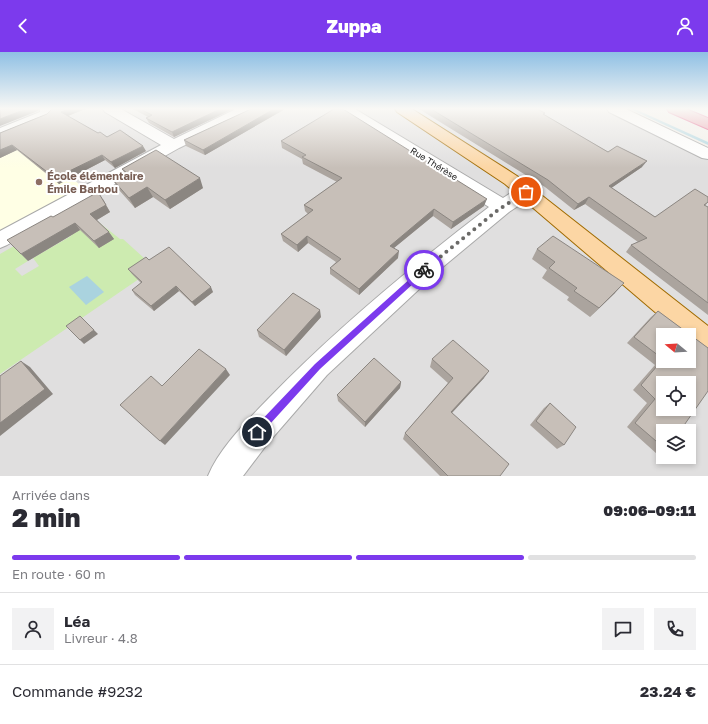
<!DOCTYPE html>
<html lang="fr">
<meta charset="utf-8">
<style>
:root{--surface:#fff;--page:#f2f2f3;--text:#2b2b33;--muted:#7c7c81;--line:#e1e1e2;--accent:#7c3aed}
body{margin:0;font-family:"Golos Text",sans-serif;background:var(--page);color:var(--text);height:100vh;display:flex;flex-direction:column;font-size:15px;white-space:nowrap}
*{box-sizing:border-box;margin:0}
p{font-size:13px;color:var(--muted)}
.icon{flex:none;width:22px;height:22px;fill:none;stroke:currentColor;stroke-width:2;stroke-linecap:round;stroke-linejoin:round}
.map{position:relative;height:424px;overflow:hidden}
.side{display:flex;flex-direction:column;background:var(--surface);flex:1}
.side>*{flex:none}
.needle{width:26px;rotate:288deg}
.buttons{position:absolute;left:656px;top:276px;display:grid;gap:8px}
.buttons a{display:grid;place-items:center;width:40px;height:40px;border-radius:0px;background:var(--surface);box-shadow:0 2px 6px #0003;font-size:20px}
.pin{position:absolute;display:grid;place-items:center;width:34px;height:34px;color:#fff;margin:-17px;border:2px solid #fff;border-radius:50%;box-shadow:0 1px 4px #0007}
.courier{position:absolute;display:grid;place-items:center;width:40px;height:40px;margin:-20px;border:3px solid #7c3aed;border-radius:50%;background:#fff;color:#222;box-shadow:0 1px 5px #0007}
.head em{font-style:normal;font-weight:800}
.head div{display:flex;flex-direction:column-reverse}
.head{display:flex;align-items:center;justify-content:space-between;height:68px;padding:0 12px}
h1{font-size:26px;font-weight:800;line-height:30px}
.bar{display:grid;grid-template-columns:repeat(4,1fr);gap:6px 4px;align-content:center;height:48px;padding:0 12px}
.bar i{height:5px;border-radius:3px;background:var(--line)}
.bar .active{background:var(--accent)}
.bar p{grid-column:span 4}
.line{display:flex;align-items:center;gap:10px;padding:0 12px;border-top:1px solid var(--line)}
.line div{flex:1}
.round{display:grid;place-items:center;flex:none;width:42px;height:42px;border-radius:0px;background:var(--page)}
header{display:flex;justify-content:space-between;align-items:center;height:52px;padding:0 12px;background:var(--accent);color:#fff;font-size:18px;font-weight:800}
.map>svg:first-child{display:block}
.residential{fill:#e0dfdf;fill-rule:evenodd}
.education{fill:#ffffe5}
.grass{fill:#cdebb0}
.water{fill:#aad3df}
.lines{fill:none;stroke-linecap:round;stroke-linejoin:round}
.stream{fill:#aad3df;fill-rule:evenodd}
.minor-casing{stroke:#a9a9a9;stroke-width:2}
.major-casing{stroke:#a06b00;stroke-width:2}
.highway-casing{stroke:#dc2a67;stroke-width:2}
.minor{fill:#fff;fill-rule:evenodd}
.major{fill:#fcd6a4;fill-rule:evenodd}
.highway{fill:#e892a2;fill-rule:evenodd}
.wall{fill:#aba49e}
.shaded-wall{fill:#8b8681}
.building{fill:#c7bfb8;stroke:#8b8681;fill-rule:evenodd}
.route{fill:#7c3aed}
.done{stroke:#6b6a68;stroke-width:4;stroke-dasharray:0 7.2}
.education-dot{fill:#8d6e63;stroke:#fff;stroke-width:1.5}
.labels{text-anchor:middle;stroke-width:4;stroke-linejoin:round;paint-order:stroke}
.far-street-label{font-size:9px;fill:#222;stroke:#fff}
.education-label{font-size:11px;font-weight:bold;fill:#785e54;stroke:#fff;text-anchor:start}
</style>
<header><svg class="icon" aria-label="back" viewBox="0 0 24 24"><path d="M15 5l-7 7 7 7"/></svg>Zuppa<svg class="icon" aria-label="person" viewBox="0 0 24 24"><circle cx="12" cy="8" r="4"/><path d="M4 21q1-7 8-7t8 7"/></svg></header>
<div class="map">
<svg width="708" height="424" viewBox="0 0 708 424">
<rect width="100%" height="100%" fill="#f2efe9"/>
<path class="residential" d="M0 57H625L708 95V424H0ZM663 283H689V309H663ZM663 331H689V357H663ZM663 379H689V405H663Z"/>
<path class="education" d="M0 81 57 115 83 135 0 179Z"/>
<path class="grass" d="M82 157 120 187H123L155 216 0 322V202L14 194 28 209 15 217 22 224 39 214 33 206 71 184Z"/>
<path class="water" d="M87 224 104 240 86 253 69 235Z"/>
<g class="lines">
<path class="stream" d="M630 57H635L708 90V93Z"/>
<defs>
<path id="minor" d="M40 57H55L56 59 50 66 0 87V76L40 60Z
M103 57H121L174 87 236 57H255L253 60 179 96 7 193 0 196V179L161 93 105 60Z
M338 57H355L503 146C513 140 521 132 533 136L535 140 533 144 509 160 444 214 327 323 268 391 243 424H208C220 395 248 368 269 346 337 276 412 214 489 155L340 60Z
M607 57H626L708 96V107L702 106 609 60Z"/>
<path id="major" d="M395 57H412L517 124 708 274V301L699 297 689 289V283H682L505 132 397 60Z"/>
<path id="highway" d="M667 57H686L708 66V77L669 60Z"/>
</defs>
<use href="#minor" class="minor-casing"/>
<use href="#major" class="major-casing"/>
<use href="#highway" class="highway-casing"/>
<use href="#minor" class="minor"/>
<use href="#major" class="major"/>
<use href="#highway" class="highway"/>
</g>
<path class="wall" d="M52 57H85L68 64 98 81 146 99 115 116 105 108 59 132 17 98 0 106V81L47 62Z
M133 57H233L174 85 149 71 146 66 148 65Z
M251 57H285L205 103 186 94 184 88Z
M419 57H537L545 63 608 100 642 115 611 136 655 165 708 145V150L705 154 708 155V263L626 200 631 193 638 190 585 152 574 158 545 135Z
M281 89 484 154 451 177 433 164 394 196 398 206 359 243 330 222V216L336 210 308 191 298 200 283 189 281 182 308 162 305 159 304 153 337 130 303 112 302 107 282 96Z
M122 117 203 136 170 157 153 145 135 156 119 138 113 128 125 122Z
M103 147 110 160 97 168 114 187 99 196 80 178 28 209 53 165Z
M537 197 615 241 590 265 567 248 569 245 542 226 547 218 532 207Z
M149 208 213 240 195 254 179 239 154 259 135 243 132 238 141 231 132 222 128 217Z
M658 259 708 296 663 379V400L657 402 627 375 647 351 633 338 655 313 627 291 651 265Z
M321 265 286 304 259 285 257 278Z
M432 307 484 326 452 361 500 424H440L403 387 405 381 448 331 430 315Z
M401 330 400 336 365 375 338 349 337 343Z
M550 351 564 393 557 397 530 373 544 356Z"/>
<path class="shaded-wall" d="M26 57H39L38 59 0 74V67Z
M68 57H85L65 65 61 60Z
M220 57H233L174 85 172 80Z
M274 57H285L205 103 203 98Z
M12 93 17 98 0 106V98Z
M143 94 146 99 115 116 111 110Z
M102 103 105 108 59 132 55 126Z
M647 109 642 115 604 141 609 134Z
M200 126 203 136 170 157 165 148Z
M147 135 153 145 135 156 129 146Z
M98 140 110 160 95 169 90 162Z
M589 145 585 152 574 158 578 152Z
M487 147 484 154 451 177 453 170Z
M434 157 433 164 389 200 390 194Z
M75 171 80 178 28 209 21 202Z
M109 180 114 187 99 196 94 189Z
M307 184 308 191 298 200 297 193Z
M399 199 398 206 359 243V237Z
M624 231 615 241 590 265Z
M176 234 179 239 154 259 151 254Z
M211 235 213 240 195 254 192 250Z
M320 258 321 265 286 304 284 298Z
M80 264 98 282 84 292 80 288Z
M21 309 30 315 53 342 0 384V371Z
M226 317 230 323 165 393 160 389Z
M489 319 484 326 447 366 451 360Z
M401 330 400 336 365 375V370Z"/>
<path class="building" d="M0 57H26L0 67Z
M52 57H68L61 60 98 81 100 80 107 85 120 78 143 94 111 110 102 103 55 126 12 93 0 98V81L47 62Z
M140 57H220L172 80 146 66 152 63Z
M251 57H274L203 98 184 88Z
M334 57H343L487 147 453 170 434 157 390 194 399 199 359 237 330 216 341 207 307 184 297 193 281 182 313 158 304 153 342 126 302 105 306 103 281 89Z
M431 57H537L545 61 543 62 608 100 617 94 647 109 609 134 655 165 695 137 708 145V150L704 153 708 155V251L631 193 647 186 589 145 578 152 548 128Z
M156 98 200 126 165 148 147 135 129 146 113 128 127 121 122 117Z
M98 140 106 153 90 162 109 180 94 189 75 171 21 202 7 188 51 164 53 165Z
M553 184 624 231 599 256 574 239 577 236 549 216 555 210 537 197Z
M169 195 211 235 192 250 176 234 151 254 132 238 142 230 128 217 146 205 149 208Z
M293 241 320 258 284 298 257 278Z
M658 259 708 296V339L680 379H663V395L635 371 655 347 641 333 663 307V309H689V283H663V307L634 285ZM663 331H689V357H663Z
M80 264 94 278 80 288 66 274Z
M453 288 489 319 451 360 509 412 500 424H448L405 381 453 326 432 307Z
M199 297 226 317 160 389 120 353 151 324 162 334Z
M374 306 401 330 365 370 337 343Z
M21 309 45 337 0 371V324Z
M550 351 576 375 564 393 536 369Z"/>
<linearGradient id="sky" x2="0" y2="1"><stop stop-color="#8fc0e4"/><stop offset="0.49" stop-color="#f9f8f5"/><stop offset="1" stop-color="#f9f8f5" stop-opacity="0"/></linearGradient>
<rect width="708" height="116" fill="url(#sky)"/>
<path class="route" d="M422 216H426V220L320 317 260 383 257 384 254 383 253 380 254 376 315 312Z"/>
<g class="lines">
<path class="done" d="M424 218 498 158 526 140"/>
</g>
<circle class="education-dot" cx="39" cy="130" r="4"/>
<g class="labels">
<g class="far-street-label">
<text transform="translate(434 112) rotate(32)" y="3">Rue Thérèse</text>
</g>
<g class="education-label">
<text x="47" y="128">École élémentaire<tspan x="47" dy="13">Émile Barbou</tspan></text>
</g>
</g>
</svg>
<div class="buttons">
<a><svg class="needle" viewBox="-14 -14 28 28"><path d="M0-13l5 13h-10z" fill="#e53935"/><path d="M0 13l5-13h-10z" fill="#7c7c81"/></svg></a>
<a><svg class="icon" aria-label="locate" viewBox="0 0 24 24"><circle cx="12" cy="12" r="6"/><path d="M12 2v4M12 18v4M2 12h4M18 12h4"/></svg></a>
<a><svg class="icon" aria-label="layers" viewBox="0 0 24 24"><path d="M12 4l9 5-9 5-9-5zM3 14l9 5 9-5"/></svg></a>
</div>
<div class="pin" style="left:526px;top:140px;background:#ea580c"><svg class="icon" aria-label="bag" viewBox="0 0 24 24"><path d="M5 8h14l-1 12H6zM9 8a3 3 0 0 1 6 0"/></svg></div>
<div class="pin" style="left:257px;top:380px;background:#1f2937"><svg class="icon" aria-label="home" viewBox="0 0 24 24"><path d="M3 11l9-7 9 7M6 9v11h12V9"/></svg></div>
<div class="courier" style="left:424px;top:218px"><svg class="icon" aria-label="bike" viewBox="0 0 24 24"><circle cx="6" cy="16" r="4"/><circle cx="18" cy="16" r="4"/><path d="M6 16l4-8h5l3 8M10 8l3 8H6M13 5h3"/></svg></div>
</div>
<section class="side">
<div class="head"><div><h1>2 min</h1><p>Arrivée dans</p></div><em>09:06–09:11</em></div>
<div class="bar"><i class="active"></i><i class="active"></i><i class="active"></i><i></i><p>En route · 60 m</p></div>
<div class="line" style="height:72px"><a class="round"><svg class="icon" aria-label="person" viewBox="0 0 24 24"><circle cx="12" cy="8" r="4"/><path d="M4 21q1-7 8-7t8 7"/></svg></a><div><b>Léa</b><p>Livreur · 4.8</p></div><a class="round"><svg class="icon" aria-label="chat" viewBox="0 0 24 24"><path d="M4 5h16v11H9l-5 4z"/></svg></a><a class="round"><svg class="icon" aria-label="phone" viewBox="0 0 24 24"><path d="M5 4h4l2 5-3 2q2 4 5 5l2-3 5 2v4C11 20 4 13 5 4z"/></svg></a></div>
<div class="line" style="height:52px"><div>Commande #9232</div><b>23.24 €</b></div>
</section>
